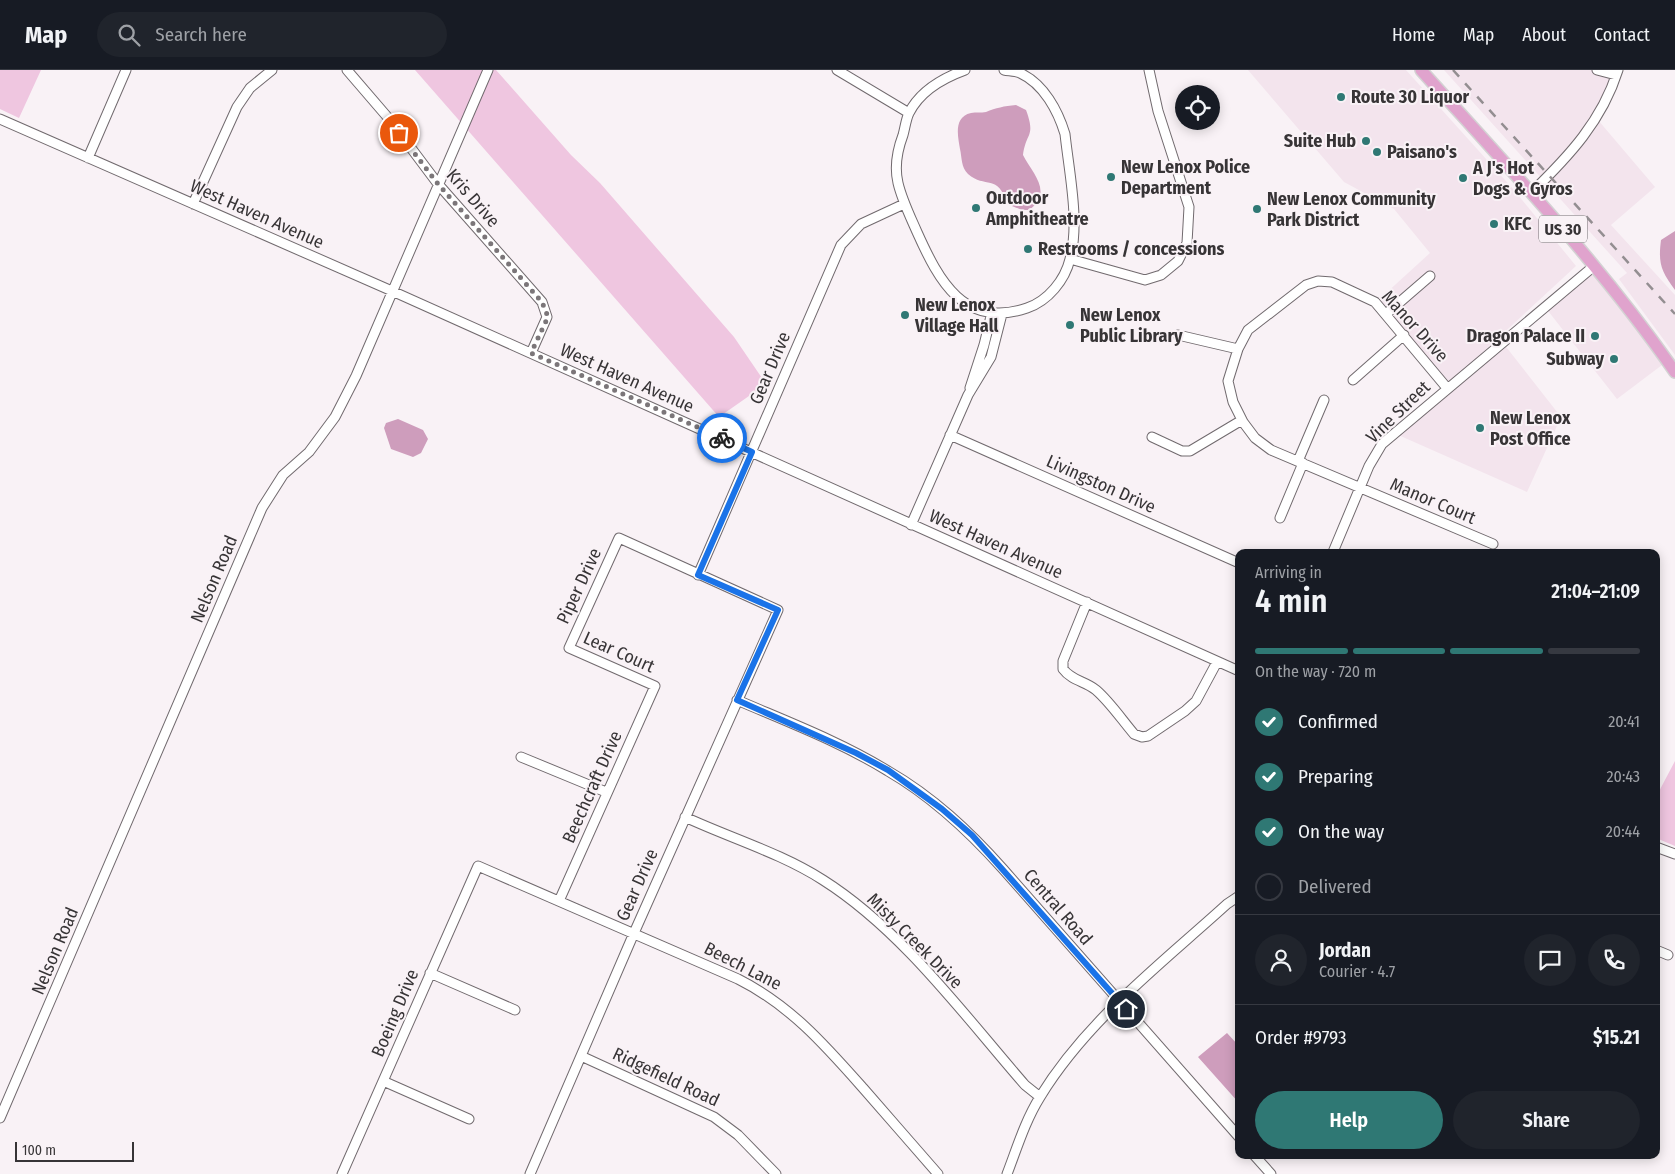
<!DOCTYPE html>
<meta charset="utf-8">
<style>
:root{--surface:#171b24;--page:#20242c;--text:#f1f3f6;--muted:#9ea1a6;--line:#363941;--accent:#2f7874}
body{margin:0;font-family:"Fira Sans Condensed",sans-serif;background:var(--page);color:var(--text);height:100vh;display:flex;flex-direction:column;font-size:19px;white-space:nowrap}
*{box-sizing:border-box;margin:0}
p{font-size:16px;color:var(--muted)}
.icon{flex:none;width:28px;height:28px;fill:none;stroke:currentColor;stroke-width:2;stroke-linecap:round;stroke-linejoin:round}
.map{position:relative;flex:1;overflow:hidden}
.side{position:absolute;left:1235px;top:479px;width:425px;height:610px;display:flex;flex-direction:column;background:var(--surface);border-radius:10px;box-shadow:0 2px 12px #0003}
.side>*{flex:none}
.buttons{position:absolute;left:1175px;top:15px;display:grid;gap:10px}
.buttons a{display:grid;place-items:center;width:45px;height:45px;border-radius:50%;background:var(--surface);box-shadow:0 2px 12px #0003;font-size:25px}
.scale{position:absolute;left:15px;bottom:12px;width:119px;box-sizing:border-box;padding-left:5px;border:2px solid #373436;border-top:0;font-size:14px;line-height:18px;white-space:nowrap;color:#373436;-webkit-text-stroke:4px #f9f2f6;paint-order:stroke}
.pin{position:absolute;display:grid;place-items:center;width:42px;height:42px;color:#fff;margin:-21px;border:2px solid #fff;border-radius:50%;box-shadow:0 1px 5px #0007}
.courier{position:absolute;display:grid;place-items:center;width:50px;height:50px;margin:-25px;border:4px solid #1a73e8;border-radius:50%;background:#fff;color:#222;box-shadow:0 1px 6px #0007}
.summary em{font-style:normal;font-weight:600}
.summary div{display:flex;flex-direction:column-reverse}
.summary{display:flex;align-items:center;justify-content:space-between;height:85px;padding:0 20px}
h1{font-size:32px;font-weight:600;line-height:38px}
.bar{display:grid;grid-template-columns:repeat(4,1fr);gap:8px 5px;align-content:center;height:60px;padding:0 20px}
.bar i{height:6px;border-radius:4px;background:var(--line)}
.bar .current{background:var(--accent)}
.bar p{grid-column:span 4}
.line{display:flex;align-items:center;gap:12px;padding:0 20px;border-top:1px solid var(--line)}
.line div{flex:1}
.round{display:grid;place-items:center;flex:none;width:52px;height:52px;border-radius:26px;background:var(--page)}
ol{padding:0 20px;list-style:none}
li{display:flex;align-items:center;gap:15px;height:55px}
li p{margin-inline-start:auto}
li .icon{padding:5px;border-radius:50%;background:var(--accent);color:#fff;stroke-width:4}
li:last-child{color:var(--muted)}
li i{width:28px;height:28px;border:2px solid var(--line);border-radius:50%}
.cta{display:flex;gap:10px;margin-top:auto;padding:10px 20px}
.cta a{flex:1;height:58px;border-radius:30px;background:var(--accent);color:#fff;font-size:20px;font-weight:600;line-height:58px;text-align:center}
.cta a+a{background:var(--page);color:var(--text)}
header{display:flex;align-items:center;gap:30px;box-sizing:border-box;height:70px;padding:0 25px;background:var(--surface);border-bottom:1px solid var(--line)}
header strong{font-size:24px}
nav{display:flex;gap:28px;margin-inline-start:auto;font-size:18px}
.search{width:350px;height:45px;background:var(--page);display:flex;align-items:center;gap:12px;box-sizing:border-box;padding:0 18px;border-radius:28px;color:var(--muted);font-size:19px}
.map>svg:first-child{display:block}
.built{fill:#f3e4ed}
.green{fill:#efc6e0}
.water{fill:#ce9dbc}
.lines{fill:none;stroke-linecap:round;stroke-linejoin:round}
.minor-casing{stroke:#716a6e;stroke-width:11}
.major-casing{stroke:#d3d2d3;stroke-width:14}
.minor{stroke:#fff;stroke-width:9}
.major{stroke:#e0a3cd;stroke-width:11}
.rail{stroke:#938e91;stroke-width:2.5;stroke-dasharray:9 9;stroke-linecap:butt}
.done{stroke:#7b7679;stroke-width:5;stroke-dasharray:0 9}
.route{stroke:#1a73e8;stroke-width:6}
.poi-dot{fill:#2f7874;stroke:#f9f2f6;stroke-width:2}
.labels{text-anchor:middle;stroke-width:4;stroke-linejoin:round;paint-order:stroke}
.shield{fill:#f9f2f6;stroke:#716d70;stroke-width:1}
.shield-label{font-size:16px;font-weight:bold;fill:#373436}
.poi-label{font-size:18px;font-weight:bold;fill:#373436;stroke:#f9f2f6;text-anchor:start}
.street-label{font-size:18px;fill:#373436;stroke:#f9f2f6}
</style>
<header>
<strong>Map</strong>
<div class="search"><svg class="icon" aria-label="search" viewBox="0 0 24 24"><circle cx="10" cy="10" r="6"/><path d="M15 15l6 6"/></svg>Search here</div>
<nav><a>Home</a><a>Map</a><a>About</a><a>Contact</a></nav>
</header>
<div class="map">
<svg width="1675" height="1104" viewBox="0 0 1675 1104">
<rect width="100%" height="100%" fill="#f9f2f6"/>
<path class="built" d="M1248 0H1406L1514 120 1576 196 1444 318 1373 235 1430 183 1394 139 1344 112Z
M1444 0H1615L1598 50 1655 117 1611 155 1675 225V285L1619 209 1627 203Z
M1593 199 1666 292 1617 329 1545 237Z
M1503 273 1561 347 1527 422 1396 364Z"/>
<path class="green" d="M0 0H41L19 48 0 39Z
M415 0H496L571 85 600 113 734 267 766 314 719 347Z
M1675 691V776L1656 768V727Z"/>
<path class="water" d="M1016 35 1026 40C1036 67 1026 62 1023 85 1032 103 1054 122 1029 140H1022L1007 134C998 103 985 119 968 104 961 97 962 88 960 79 958 67 953 47 971 43 976 42 981 43 986 42 996 38 1004 36 1016 35Z
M1675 161V220C1661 201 1658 194 1661 170Z
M398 349 423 360 428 369 421 383 413 387 391 379 384 358 386 353Z
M1227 963 1239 976V1033L1198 987Z"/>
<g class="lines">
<defs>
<path id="minor" d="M347 0 390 50 438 114 542 232 547 247 531 283
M837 0 909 43
M965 0C943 8 920 21 909 43 906 49 905 58 903 65 897 81 894 96 898 113 902 130 910 146 917 162 939 211 964 259 1027 238 1048 231 1065 210 1070 189 1080 152 1069 102 1065 64 1058 41 1044 14 1020 3 1015 1 1009 1 1004 0
M1597 0 1616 5
M0 49 392 221 1239 601
M88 88 126 0
M1532 122C1569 86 1602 51 1618 0
M193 134 237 37 250 18 272 0
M1070 189 1145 210 1161 205 1178 191 1187 173 1189 137 1158 41 1149 0
M1386 244 1430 206
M1178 265 1238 279
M1353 310 1404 265
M970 318 984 275 992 242
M1447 318 1375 232 1332 212 1318 211 1306 215 1248 260 1238 279 1228 311 1233 332 1243 352 1255 368 1271 380 1493 474
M950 365 1239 493
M1152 367 1182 381H1190L1242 350
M1298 391 1324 330
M1280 448 1303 393
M911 455 968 325 991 287 1002 244
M1333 482 1369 396 1382 374 1594 196
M698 505 841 175 861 154 904 134
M1087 532 1063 591V599C1072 611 1085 611 1096 620 1110 632 1122 650 1134 664L1142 667 1148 666 1185 641 1196 631 1217 592
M737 630C788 652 841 672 888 701 933 727 969 761 1003 799L1239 1067
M521 687 606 722
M685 747C730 768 781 783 823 810 902 860 964 945 1025 1015L1040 1027
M1656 777 1675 784
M1656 880 1668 885
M430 903 515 940
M581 986 714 1047 738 1065 776 1104
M383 1011 469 1049
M0 1048 262 438 283 405 309 382 335 347 356 306 488 0
M1254 1085 1271 1104
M342 1104 478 796 738 909C790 935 825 975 863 1018 888 1047 913 1075 938 1104
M530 1104 634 863 778 540 619 468 569 578 655 616 559 831
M1007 1104C1017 1078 1025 1051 1040 1027 1087 950 1161 894 1227 834L1239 826"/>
<path id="major" d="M1421 0C1509 98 1600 194 1675 302"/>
</defs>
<use href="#minor" class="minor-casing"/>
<use href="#major" class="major-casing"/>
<use href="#minor" class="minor"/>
<use href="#major" class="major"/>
<path class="rail" d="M1453 0 1675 244"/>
</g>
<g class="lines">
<path class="done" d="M399 63 438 114 542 232 548 247 531 283 722 368"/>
<path class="route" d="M722 368 752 382 698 505 778 540 737 630 856 683 888 700 942 739 972 765 1126 939"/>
</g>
<g class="poi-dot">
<circle cx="1341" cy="27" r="5"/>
<circle cx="1366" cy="71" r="5"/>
<circle cx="1377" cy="82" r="5"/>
<circle cx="1111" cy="107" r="5"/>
<circle cx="1463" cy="108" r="5"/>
<circle cx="976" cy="138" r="5"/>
<circle cx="1257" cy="139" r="5"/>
<circle cx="1494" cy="154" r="5"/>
<circle cx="1028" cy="179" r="5"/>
<circle cx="905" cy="245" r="5"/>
<circle cx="1070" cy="255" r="5"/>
<circle cx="1595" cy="266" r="5"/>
<circle cx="1614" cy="289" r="5"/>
<circle cx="1480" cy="358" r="5"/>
</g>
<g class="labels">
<rect class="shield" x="1539" y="145.5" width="48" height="27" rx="4"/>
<g class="shield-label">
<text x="1563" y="165">US 30</text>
</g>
<g class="poi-label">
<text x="1351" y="33">Route 30 Liquor</text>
<text x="1356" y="77" text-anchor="end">Suite Hub</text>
<text x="1387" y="88">Paisano's</text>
<text x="1121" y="103">New Lenox Police<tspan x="1121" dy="21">Department</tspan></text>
<text x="1473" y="104">A J's Hot<tspan x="1473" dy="21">Dogs &amp; Gyros</tspan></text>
<text x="986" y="134">Outdoor<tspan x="986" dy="21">Amphitheatre</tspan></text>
<text x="1267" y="135">New Lenox Community<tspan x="1267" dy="21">Park District</tspan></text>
<text x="1504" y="160">KFC</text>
<text x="1038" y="185">Restrooms / concessions</text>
<text x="915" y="241">New Lenox<tspan x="915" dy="21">Village Hall</tspan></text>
<text x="1080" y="251">New Lenox<tspan x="1080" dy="21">Public Library</tspan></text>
<text x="1585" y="272" text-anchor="end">Dragon Palace II</text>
<text x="1604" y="295" text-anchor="end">Subway</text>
<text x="1490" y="354">New Lenox<tspan x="1490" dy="21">Post Office</tspan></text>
</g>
<g class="street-label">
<text transform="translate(473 128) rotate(49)" y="6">Kris Drive</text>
<text transform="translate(257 144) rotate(24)" y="6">West Haven Avenue</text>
<text transform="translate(1415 256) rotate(48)" y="6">Manor Drive</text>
<text transform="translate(770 298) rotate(-67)" y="6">Gear Drive</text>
<text transform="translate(627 308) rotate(24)" y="6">West Haven Avenue</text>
<text transform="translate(1398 342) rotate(-44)" y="6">Vine Street</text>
<text transform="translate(1101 414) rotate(24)" y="6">Livingston Drive</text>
<text transform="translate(1433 431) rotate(23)" y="6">Manor Court</text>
<text transform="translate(996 474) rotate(24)" y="6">West Haven Avenue</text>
<text transform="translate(214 509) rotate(-67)" y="6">Nelson Road</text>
<text transform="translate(579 516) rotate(-65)" y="6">Piper Drive</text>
<text transform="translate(619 582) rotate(24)" y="6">Lear Court</text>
<text transform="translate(592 717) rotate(-66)" y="6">Beechcraft Drive</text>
<text transform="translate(637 815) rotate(-66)" y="6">Gear Drive</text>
<text transform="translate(1058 837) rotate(49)" y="6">Central Road</text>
<text transform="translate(915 871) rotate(45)" y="6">Misty Creek Drive</text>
<text transform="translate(55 881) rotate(-67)" y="6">Nelson Road</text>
<text transform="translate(743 896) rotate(27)" y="6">Beech Lane</text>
<text transform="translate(395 943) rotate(-67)" y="6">Boeing Drive</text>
<text transform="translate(666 1007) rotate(25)" y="6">Ridgefield Road</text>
</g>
</g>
</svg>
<div class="buttons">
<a><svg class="icon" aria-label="locate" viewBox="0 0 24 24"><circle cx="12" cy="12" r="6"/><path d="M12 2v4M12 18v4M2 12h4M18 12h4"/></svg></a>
</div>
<div class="scale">100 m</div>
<div class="pin" style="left:399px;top:63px;background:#ea580c"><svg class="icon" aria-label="bag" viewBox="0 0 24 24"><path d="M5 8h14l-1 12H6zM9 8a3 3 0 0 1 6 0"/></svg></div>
<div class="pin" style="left:1126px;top:939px;background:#1f2937"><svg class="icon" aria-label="home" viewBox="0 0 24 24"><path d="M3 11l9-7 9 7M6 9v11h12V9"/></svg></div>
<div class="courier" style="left:722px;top:368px"><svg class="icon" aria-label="bike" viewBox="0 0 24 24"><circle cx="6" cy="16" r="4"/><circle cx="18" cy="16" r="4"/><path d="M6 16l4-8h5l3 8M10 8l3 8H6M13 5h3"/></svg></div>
<section class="side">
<div class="summary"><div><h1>4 min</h1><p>Arriving in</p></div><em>21:04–21:09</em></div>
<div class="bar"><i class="current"></i><i class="current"></i><i class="current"></i><i></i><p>On the way · 720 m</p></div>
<ol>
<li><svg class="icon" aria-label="check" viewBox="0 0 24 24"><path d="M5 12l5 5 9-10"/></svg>Confirmed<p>20:41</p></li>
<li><svg class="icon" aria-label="check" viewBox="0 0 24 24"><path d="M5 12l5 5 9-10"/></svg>Preparing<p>20:43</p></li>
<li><svg class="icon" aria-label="check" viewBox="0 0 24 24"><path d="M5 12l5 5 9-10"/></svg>On the way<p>20:44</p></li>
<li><i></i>Delivered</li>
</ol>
<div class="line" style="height:90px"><a class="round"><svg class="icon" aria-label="person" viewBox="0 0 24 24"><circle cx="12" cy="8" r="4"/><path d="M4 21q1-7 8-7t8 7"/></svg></a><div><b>Jordan</b><p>Courier · 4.7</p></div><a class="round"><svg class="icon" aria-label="chat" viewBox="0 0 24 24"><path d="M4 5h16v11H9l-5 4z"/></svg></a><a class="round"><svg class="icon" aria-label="phone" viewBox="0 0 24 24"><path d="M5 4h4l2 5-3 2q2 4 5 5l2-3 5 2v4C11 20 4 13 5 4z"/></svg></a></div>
<div class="line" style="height:65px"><div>Order #9793</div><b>$15.21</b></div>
<div class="cta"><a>Help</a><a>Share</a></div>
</section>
</div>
